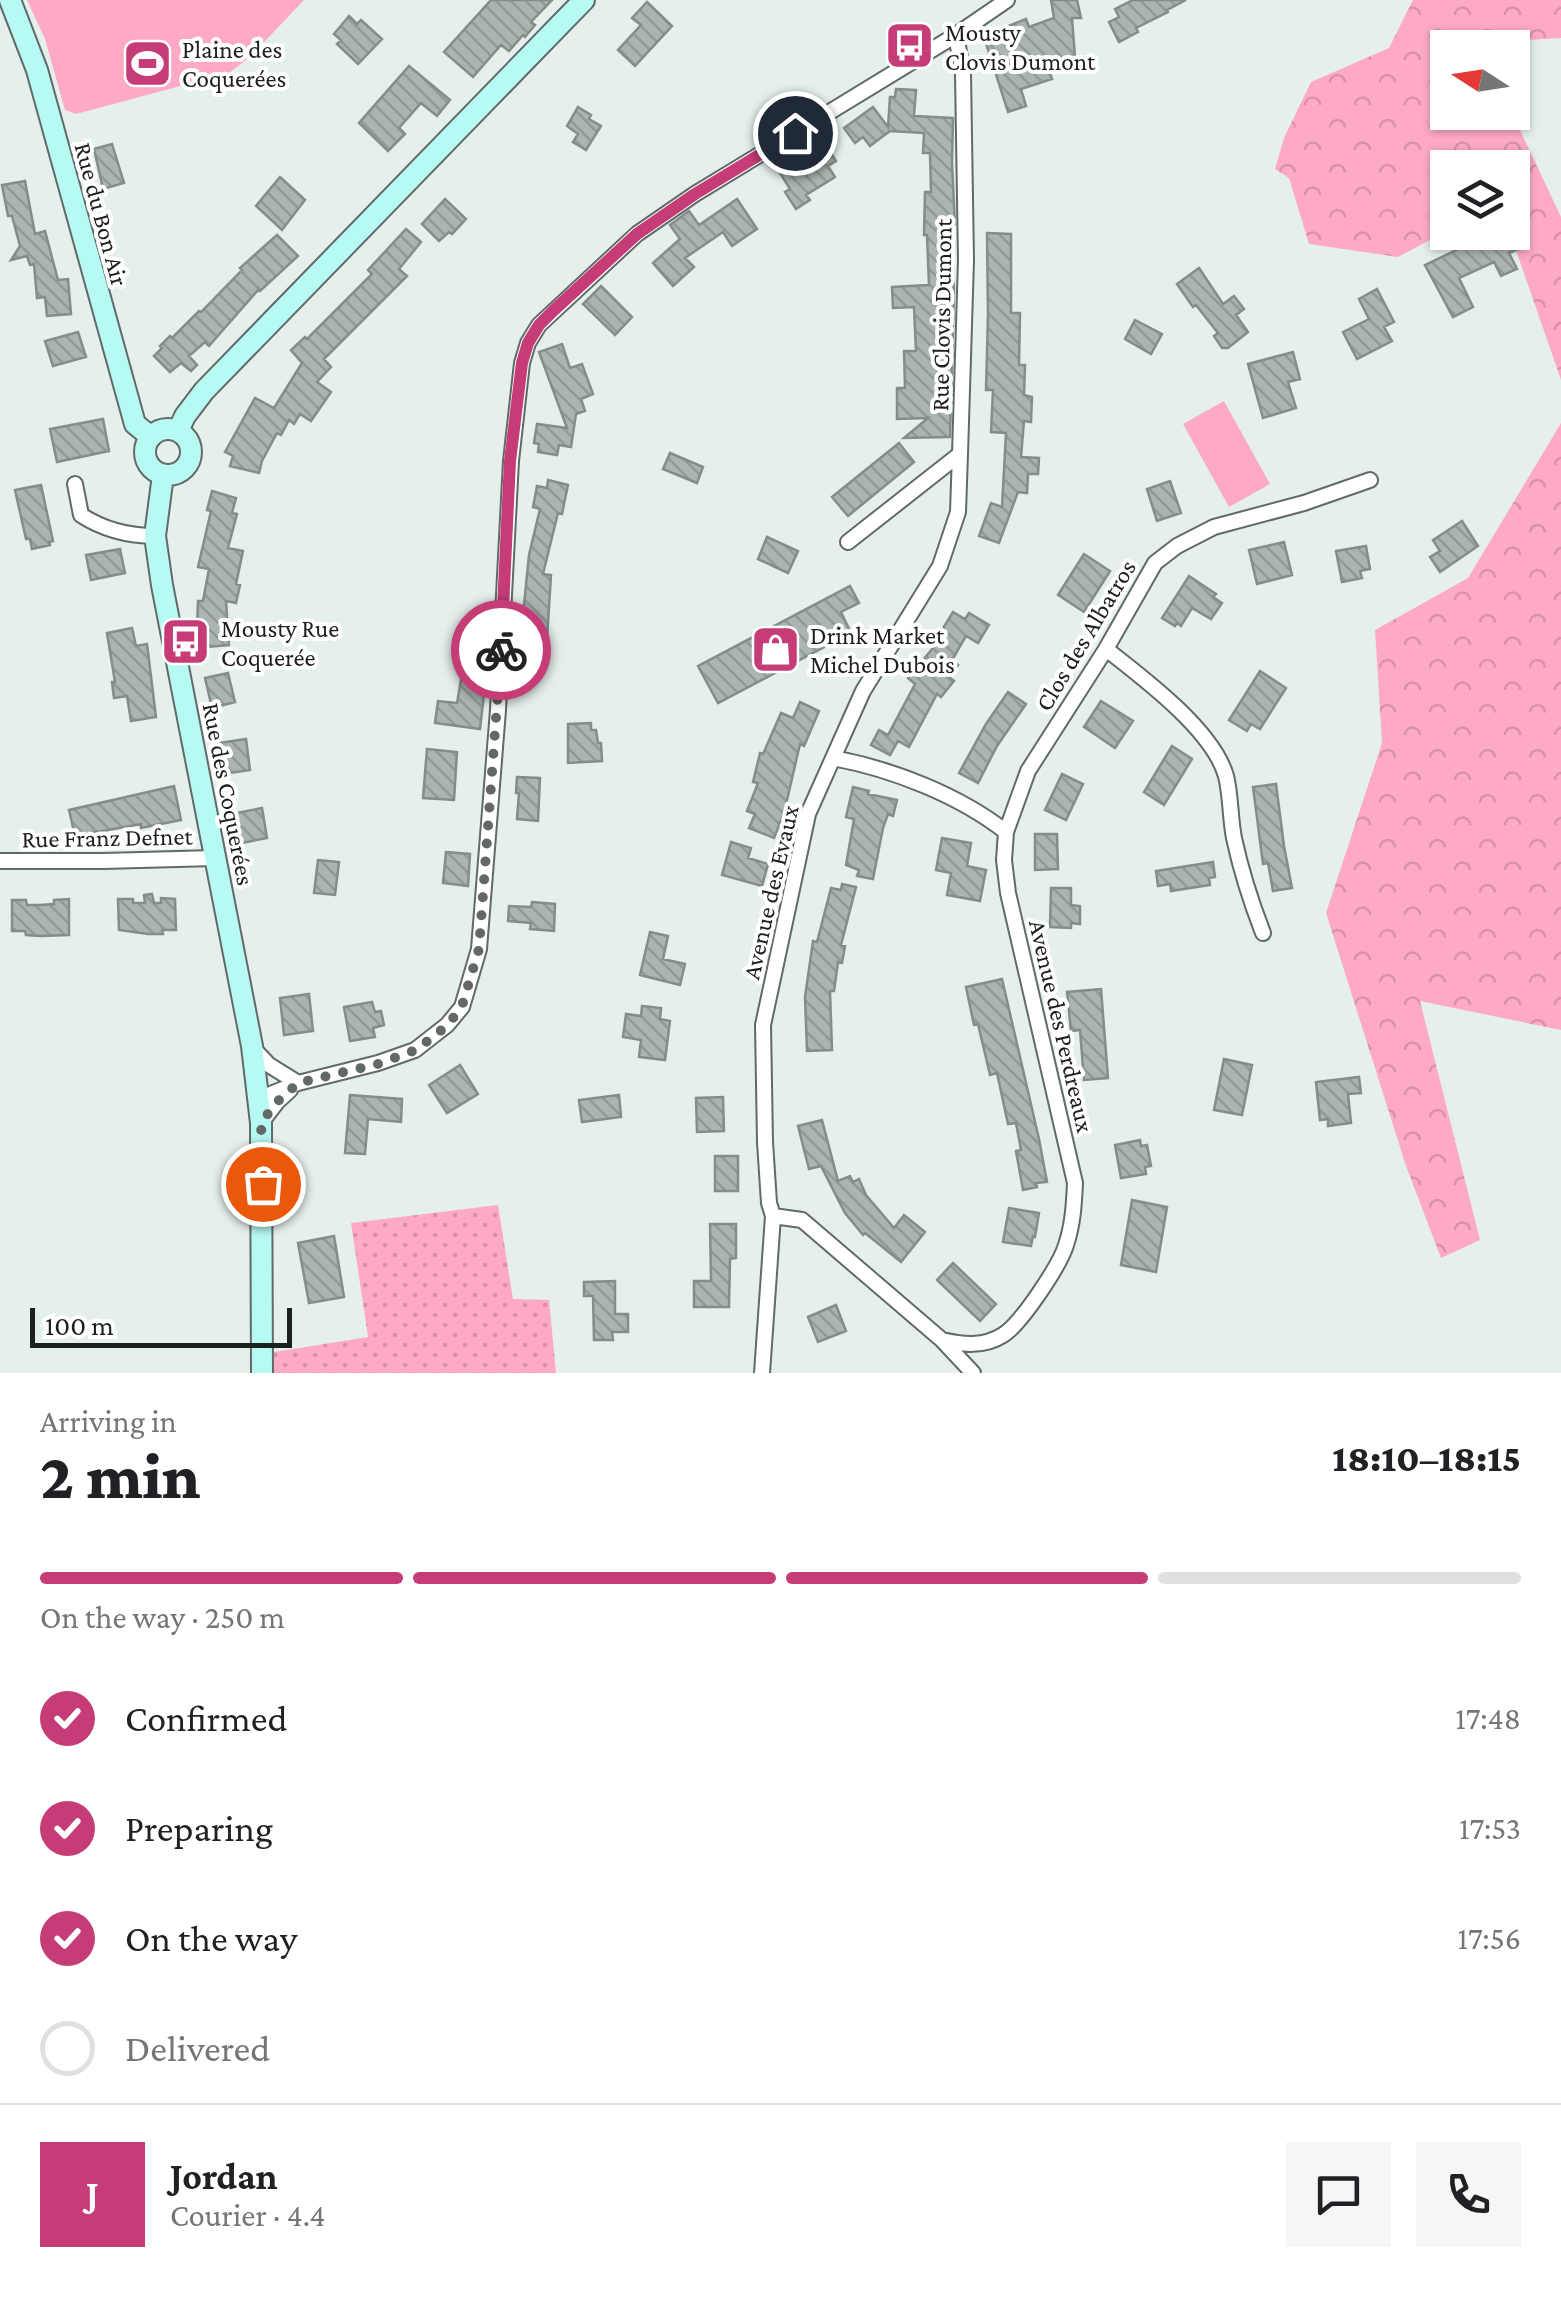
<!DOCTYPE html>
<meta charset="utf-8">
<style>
:root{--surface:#fff;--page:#f6f6f6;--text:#202124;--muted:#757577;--line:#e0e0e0;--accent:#c63c76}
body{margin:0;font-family:"Crimson Pro",serif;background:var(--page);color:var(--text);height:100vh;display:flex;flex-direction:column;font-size:38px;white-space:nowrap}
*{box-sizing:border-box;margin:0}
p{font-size:32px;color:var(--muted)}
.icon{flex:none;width:55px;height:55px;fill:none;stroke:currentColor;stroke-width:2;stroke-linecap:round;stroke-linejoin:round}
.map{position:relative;height:1373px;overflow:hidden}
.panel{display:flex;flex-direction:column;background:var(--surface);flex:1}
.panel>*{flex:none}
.needle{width:65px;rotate:282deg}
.controls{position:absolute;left:1430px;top:30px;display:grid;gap:20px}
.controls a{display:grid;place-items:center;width:100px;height:100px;border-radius:0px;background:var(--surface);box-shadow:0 2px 8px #0004;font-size:50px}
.scale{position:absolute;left:30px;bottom:25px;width:262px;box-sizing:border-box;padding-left:10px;border:5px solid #1b1f1e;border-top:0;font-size:28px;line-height:35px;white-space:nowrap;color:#1b1f1e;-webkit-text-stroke:8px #fff;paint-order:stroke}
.pin{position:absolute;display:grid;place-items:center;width:85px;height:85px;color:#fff;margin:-42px;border:5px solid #fff;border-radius:50%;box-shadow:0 2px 10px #0007}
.courier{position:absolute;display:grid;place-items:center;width:100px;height:100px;margin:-50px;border:8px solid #c63c76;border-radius:50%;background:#fff;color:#222;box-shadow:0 2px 12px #0007}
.summary em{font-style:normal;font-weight:800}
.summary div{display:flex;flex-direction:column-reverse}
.summary{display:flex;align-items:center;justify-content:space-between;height:170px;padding:0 40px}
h1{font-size:65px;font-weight:800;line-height:75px}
.bar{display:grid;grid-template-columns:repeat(4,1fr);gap:15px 10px;align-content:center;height:120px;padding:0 40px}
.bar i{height:12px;border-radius:8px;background:var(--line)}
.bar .on{background:var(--accent)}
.bar p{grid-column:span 4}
.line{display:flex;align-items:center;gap:25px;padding:0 40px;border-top:2px solid var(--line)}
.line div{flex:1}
.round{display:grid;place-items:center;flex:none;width:105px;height:105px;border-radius:0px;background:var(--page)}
ol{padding:0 40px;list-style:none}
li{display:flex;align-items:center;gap:30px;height:110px}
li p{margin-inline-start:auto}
li .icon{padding:10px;border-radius:50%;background:var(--accent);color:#fff;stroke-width:4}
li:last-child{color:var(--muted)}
li i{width:55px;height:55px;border:5px solid var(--line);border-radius:50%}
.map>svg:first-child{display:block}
.grass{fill:url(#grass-dots)}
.forest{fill:url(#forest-crowns)}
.park{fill:#feaac5}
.building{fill:url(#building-back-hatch);stroke:#848d8b;stroke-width:2.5}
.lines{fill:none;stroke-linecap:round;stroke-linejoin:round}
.street-casing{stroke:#616a68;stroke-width:18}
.secondary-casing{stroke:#616a68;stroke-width:24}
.street{stroke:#fff;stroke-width:14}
.secondary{stroke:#b7faf3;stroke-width:20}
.done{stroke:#626866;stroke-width:10;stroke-dasharray:0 18}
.route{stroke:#c63c76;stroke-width:12}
.labels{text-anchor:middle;stroke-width:8;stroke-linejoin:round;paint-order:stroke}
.poi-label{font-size:25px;fill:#1b1f1e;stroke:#fff;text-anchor:start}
.street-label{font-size:25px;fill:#1b1f1e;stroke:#fff}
</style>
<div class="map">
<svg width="1561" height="1373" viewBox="0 0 1561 1373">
<defs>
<pattern id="grass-dots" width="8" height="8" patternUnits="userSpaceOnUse" patternTransform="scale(2.5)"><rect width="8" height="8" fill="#feaac5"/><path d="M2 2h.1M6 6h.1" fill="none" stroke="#d992a9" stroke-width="1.8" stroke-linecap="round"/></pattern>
<pattern id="forest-crowns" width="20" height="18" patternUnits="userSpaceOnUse" patternTransform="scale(2.5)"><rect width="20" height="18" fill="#feaac5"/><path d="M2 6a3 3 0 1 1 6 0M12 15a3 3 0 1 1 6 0" fill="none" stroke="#d992a9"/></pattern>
<pattern id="building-back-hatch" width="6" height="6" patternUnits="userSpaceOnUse" patternTransform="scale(2.5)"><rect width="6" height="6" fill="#aab4b2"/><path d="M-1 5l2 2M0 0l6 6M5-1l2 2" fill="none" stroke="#929a99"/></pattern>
</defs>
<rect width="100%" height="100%" fill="#e5f0ed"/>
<path class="grass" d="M498 1205 513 1299 549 1300 556 1373H274V1352L368 1337 351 1223Z"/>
<path class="forest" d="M1413 0H1561V38L1481 43 1482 47 1448 48V112L1512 113 1561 217V380L1510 233 1512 232V168H1448L1447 231 1398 257 1309 244 1289 178 1275 169 1284 138 1311 82 1389 48Z
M1561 423V1030L1420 1001 1480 1240 1441 1258 1406 1166 1326 913 1382 743 1375 630 1468 578Z"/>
<path class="park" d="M27 0H304L250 57 229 73 76 114 65 110 45 39Z
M1224 401 1270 484 1229 507 1183 424Z"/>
<path class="building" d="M491 0H552L531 22 535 25 525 37 523 35 509 51 501 45 473 77 444 52Z
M1051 0H1077L1081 18H1072L1075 57 1045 59 1052 79 1021 89 1026 106 1008 112 985 40 1008 33 1006 27 1026 19 1029 27 1054 18Z
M1133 0H1186L1167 10 1168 12 1136 28 1138 32 1119 42 1109 22 1119 17 1115 9Z
M647 2 672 26 635 66 618 50 641 25 632 18Z
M349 16 357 24 361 20 382 39 358 64 337 44 341 40 334 34Z
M409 66 450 100 437 116 421 103 399 128 405 134 388 151 359 123Z
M896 89 916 90 914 116 953 118 952 163 955 224H945V252L953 251 954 290 950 437 904 438 928 418 897 419V388H905L904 351H916L914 307 893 308 892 287 929 285 927 235H924L925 192H931L930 153H923L924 133 890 131 870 146 863 137 855 143 844 128 873 107 888 127 890 97H895Z
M578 107 591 115 589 119 601 126 586 150 573 142 578 134 567 126Z
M821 137 836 161 828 166 835 177 806 195 810 200 796 209 785 192 790 189 775 165Z
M112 144 124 183 103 189 94 149Z
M280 177 305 200 282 230 256 206Z
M25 181 35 234 45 231 58 280 68 279 71 314 47 316 45 297 37 298 34 264 30 265 27 256 11 260 20 246 12 216H8L2 185Z
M445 199 466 219 452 234 449 232 439 241 422 224Z
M737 199 757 229 732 246 723 232 685 258 694 267 673 286 653 263 680 239 670 225 689 211 699 225Z
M406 229 421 242 399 269 407 276 324 359 331 367 317 382 331 392 311 421 300 414 294 424 289 420 281 435 277 433 262 461 259 473 230 466 233 456 225 452 255 398 274 408 302 363 291 350 305 337 307 339 372 274 368 270Z
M1494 232H1507L1516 250 1509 253 1517 269 1501 276 1494 262 1459 278 1473 307 1453 317 1425 265Z
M987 233 1011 234V313H1020L1019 365H1025L1024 395 1032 397 1031 422 1024 421 1021 457 1039 458 1038 474H1028L1027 493 1018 492 999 543 979 536 991 503 1002 507 1006 433 991 432 993 390H986L988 315Z
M277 235 298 256 260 291 259 289 209 346 205 342 189 356 197 365 191 371 181 363 170 372 154 356 162 348 160 346 170 336 172 338 199 311 201 312 242 270 240 268Z
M1199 268 1223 304 1234 296 1244 309 1236 315 1248 332 1228 348H1222L1214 336 1218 333 1196 305 1193 307 1177 284Z
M601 286 632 317 615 335 583 304Z
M1377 289 1394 322 1384 327 1392 341 1357 359 1343 332 1369 319 1359 299Z
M1135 320 1162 334 1151 354 1125 339Z
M78 332 86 357 53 366 45 341Z
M562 344 570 368 582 364 593 394 581 399 585 411 576 414 571 447 559 445 557 455 538 452 539 444 534 443 537 424 567 428 539 352Z
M1293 352 1300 379 1288 382 1296 408 1263 418 1248 364Z
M103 419 109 451 57 462 50 429Z
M899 443 914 462 848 516 832 497Z
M670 453 703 467 697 483 663 469Z
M548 480 568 485 562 514 558 513 543 574 551 575 546 655 535 654 533 675 517 674 529 555 540 509 533 507 537 486 547 488Z
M1170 481 1181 513 1157 521 1147 489Z
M41 485 53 541 49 542 50 545 32 549 30 539H26L15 490Z
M212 491 236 498 232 513 237 514 228 548 243 551 236 584 240 585 236 603 226 601 229 645 207 647V641L198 642 197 628 198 601H203L209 569 198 567 211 511 207 510Z
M1462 521 1478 546 1440 572 1430 557 1440 551 1433 540Z
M767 537 798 551 788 573 758 559Z
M1284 542 1292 575 1257 584 1249 550Z
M1366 546 1370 569 1360 571 1362 578 1342 582 1336 551Z
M120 549 125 573 91 580 86 555Z
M1084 554 1110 571 1084 612 1058 595Z
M1189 576 1216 594 1213 597 1222 603 1211 619 1192 608 1181 626 1177 623 1175 626 1162 618Z
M850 586 859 603 841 612 851 633 718 703 698 666Z
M953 612 965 619 969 613 989 625 978 643 966 636 952 660 958 665 949 677 954 681 941 697 937 694 909 747 898 741 890 755 871 745 879 730 888 735 915 684 908 678 942 637 939 635Z
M132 628 136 646 147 644 156 717 131 721 127 696 114 698 112 682H115L107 633Z
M1260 671 1286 688 1260 729 1251 724 1247 731 1229 720Z
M228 673 235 702 212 708 205 678Z
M462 674 486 677 480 729 435 723 438 701 457 703Z
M1008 692 1026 704 997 746 978 783 959 773 986 724Z
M1101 701 1133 721 1115 748 1084 727Z
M800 702 819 711 804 746 800 744 784 813 774 838 749 828 755 814 747 811 758 783 753 782 760 753 763 754 781 713 793 718Z
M591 723V730H596L598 743H601L602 761 568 763V724Z
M246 739 250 770 223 774 219 743Z
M1172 746 1192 759 1164 805 1144 792Z
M427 749 457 752 454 800 423 798Z
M1062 774 1083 784 1066 820 1045 810Z
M517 777 540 778 538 821 517 819 519 793H516Z
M1276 784 1284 846 1292 888 1273 891 1268 863 1263 864 1253 787Z
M174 786 181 820 141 828V824L75 836 69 810Z
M853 787 869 791 868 794 897 800 893 816 888 814 883 828 873 879 857 876 859 870 846 865 854 819 846 817Z
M262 808 267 838 242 843 237 813Z
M1035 834H1057L1058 869 1035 870Z
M942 838 971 843 967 866 986 870 980 901 947 895 951 873 936 870Z
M731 842 751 848 748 858 768 864 762 886 722 875Z
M446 852 470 854 468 886 443 883Z
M318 860 339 862 335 895 314 893Z
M1213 862 1215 877 1209 878 1210 885 1171 891 1170 884 1158 886 1156 871Z
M842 884 856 887 841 945 845 946 842 963 838 962 834 991H830L832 1050 807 1051 805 997 813 941 817 942 831 888 841 890Z
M1051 888H1071V905L1080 906V924L1071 923V928L1050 927Z
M152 894 154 903H161V898L175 899 176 930H162L163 934H148L119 930 118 899H133V903H145L144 895Z
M69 899V935L41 936 26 935 25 931H12V900H26L27 905H40L54 904V900Z
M532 902 555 904 554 931 530 929 531 923 508 921 509 906 531 907Z
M650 932 668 936 663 959 685 964 680 985 640 975Z
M1002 979 1039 1139 1047 1182 1036 1183 1037 1187 1023 1190 1016 1151 1021 1150 1016 1123 1008 1124 997 1073 990 1075 978 1024 974 1025 966 987Z
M1101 989 1108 1078 1084 1080 1080 1030 1071 1031 1067 992Z
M309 994 313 1031 284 1035 280 998Z
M372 1002 375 1012 381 1011 384 1025 373 1028 375 1037 350 1041 344 1007Z
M642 1006 661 1008 660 1019 670 1021 665 1060 639 1057 641 1040 623 1037 626 1014 641 1016Z
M1224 1059 1252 1065 1242 1115 1214 1110Z
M460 1065 478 1094 447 1113 429 1085Z
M1359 1077 1361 1093 1348 1094 1351 1123 1328 1126V1119L1320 1120 1316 1082Z
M350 1095 402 1099 401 1122 368 1119 365 1154 345 1153Z
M619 1095 621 1117 582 1122 579 1100Z
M723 1097 724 1131 697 1132 696 1098Z
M822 1120 838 1181 850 1176 853 1182 859 1179 866 1195 894 1228 904 1215 925 1232 901 1262 865 1233 863 1235 845 1213 821 1166 809 1169 798 1126Z
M1140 1140 1141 1146 1147 1145 1151 1166 1145 1167 1146 1174 1121 1178 1115 1145Z
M715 1156H738V1191H715Z
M1132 1200 1167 1207 1156 1272 1121 1265Z
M1009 1208 1039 1213 1035 1237 1033 1236 1031 1246 1003 1242Z
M710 1224H736V1258L730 1259 729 1307H694V1281H711Z
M334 1236 344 1297 309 1303 298 1243Z
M953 1263 996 1304 980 1321 937 1280Z
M615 1281V1314H628V1332H612L613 1340H594L593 1296H584V1282Z
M836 1305 846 1331 818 1342 808 1317Z"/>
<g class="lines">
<defs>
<path id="street" d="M75 484 81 515C104 530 128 536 155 536
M848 542 960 454 966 260 963 74 956 35
M1106 649C1143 678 1213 730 1226 776 1231 796 1230 818 1234 838 1241 871 1251 902 1263 933
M833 758C892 769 959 795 1006 832L1004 860 1008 893 1075 1183C1074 1204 1073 1224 1066 1245 1060 1265 1021 1324 1003 1335 984 1347 963 1345 942 1340
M1006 832 1028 771 1106 649 1155 563 1177 546 1214 527 1304 503 1370 480
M0 861H103L215 858
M252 1047 269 1065 298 1083
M258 1099 298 1083 378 1063 415 1050 447 1025 462 1007 479 949 498 710 511 461 522 363 528 343 539 325 637 234 695 194 956 35 1007 0
M261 1123 277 1102 290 1090
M773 1216 802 1220 942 1340 973 1373
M762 1373 773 1216 769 1203 765 1142 763 1025 808 814 863 691 940 566 958 512 960 454"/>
<path id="secondary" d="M10 0 37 70 135 424 151 437
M145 452a23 23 0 1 1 46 0a23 23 0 1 1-46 0Z
M178 431 185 416 204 391 584 0
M163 475 155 536 162 585 252 1046 261 1123 262 1373"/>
</defs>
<use href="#street" class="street-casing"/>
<use href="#secondary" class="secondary-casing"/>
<use href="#street" class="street"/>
<use href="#secondary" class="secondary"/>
</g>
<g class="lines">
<path class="done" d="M263 1184 261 1123 277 1102 298 1083 378 1064 416 1050 448 1025 462 1006 479 949 501 650"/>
<path class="route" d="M501 650 510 461 522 363 528 343 539 325 554 310 637 234 695 194 795 133"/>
</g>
<defs>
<symbol id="bus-square" viewBox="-11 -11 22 22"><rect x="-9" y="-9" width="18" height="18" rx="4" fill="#c63c76" stroke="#fff"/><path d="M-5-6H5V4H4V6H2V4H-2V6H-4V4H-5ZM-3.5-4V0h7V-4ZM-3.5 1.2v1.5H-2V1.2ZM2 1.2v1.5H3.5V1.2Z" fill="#fff"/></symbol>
<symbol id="stadium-square" viewBox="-11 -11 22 22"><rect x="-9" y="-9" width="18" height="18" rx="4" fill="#c63c76" stroke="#fff"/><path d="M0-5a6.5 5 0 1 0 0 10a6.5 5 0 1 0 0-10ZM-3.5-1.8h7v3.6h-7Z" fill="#fff"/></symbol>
<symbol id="shop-square" viewBox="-11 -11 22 22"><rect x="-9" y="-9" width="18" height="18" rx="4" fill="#c63c76" stroke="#fff"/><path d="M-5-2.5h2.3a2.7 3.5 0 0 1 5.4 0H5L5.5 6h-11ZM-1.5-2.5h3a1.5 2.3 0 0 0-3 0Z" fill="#fff"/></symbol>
</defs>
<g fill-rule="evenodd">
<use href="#bus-square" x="882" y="18" width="55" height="55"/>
<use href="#stadium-square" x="120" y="36" width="55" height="55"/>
<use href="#bus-square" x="158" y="614" width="55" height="55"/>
<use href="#shop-square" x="748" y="622" width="55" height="55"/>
</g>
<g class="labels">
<g class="poi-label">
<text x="945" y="41">Mousty<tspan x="945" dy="29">Clovis Dumont</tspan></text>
<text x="182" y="58">Plaine des<tspan x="182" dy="29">Coquerées</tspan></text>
<text x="221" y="637">Mousty Rue<tspan x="221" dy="29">Coquerée</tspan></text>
<text x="810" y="644">Drink Market<tspan x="810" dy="29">Michel Dubois</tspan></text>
</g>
<g class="street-label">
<text transform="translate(102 214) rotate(75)" y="9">Rue du Bon Air</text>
<text transform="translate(941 315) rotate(-89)" y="9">Rue Clovis Dumont</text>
<text transform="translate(1085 635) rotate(-59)" y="9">Clos des Albatros</text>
<text transform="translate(229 794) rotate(79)" y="9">Rue des Coquerées</text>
<text transform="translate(107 837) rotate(-1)" y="9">Rue Franz Defnet</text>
<text transform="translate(770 892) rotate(-77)" y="9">Avenue des Evaux</text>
<text transform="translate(1062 1026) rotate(77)" y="9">Avenue des Perdreaux</text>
</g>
</g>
</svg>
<div class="controls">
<a><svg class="needle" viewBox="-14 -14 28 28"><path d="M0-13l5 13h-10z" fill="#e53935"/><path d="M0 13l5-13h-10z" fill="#757577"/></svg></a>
<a><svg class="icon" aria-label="layers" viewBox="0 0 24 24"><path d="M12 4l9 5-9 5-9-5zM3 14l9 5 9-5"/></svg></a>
</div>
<div class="scale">100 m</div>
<div class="pin" style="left:263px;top:1184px;background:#ea580c"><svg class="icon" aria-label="bag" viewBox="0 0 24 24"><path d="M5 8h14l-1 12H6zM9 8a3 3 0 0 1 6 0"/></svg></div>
<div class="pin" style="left:795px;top:133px;background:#1f2937"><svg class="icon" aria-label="home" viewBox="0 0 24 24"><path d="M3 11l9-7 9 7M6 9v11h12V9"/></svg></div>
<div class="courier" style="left:501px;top:650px"><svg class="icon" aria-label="bike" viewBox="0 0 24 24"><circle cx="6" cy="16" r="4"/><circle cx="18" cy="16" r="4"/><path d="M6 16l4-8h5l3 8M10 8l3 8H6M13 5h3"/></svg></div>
</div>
<section class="panel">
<div class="summary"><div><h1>2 min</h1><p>Arriving in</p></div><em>18:10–18:15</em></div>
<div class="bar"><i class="on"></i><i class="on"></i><i class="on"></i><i></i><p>On the way · 250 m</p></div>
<ol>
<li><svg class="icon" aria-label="check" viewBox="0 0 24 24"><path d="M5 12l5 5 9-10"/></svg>Confirmed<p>17:48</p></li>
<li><svg class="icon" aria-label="check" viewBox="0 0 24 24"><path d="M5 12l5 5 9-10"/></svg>Preparing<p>17:53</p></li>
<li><svg class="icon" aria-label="check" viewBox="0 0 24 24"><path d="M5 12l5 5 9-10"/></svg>On the way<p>17:56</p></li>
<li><i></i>Delivered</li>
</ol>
<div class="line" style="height:180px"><b class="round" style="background:var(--accent);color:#fff">J</b><div><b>Jordan</b><p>Courier · 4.4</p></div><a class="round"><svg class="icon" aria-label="chat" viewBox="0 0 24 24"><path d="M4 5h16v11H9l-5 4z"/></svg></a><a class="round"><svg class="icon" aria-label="phone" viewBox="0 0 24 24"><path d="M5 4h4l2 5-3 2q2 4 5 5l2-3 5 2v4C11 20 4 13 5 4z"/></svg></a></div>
</section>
